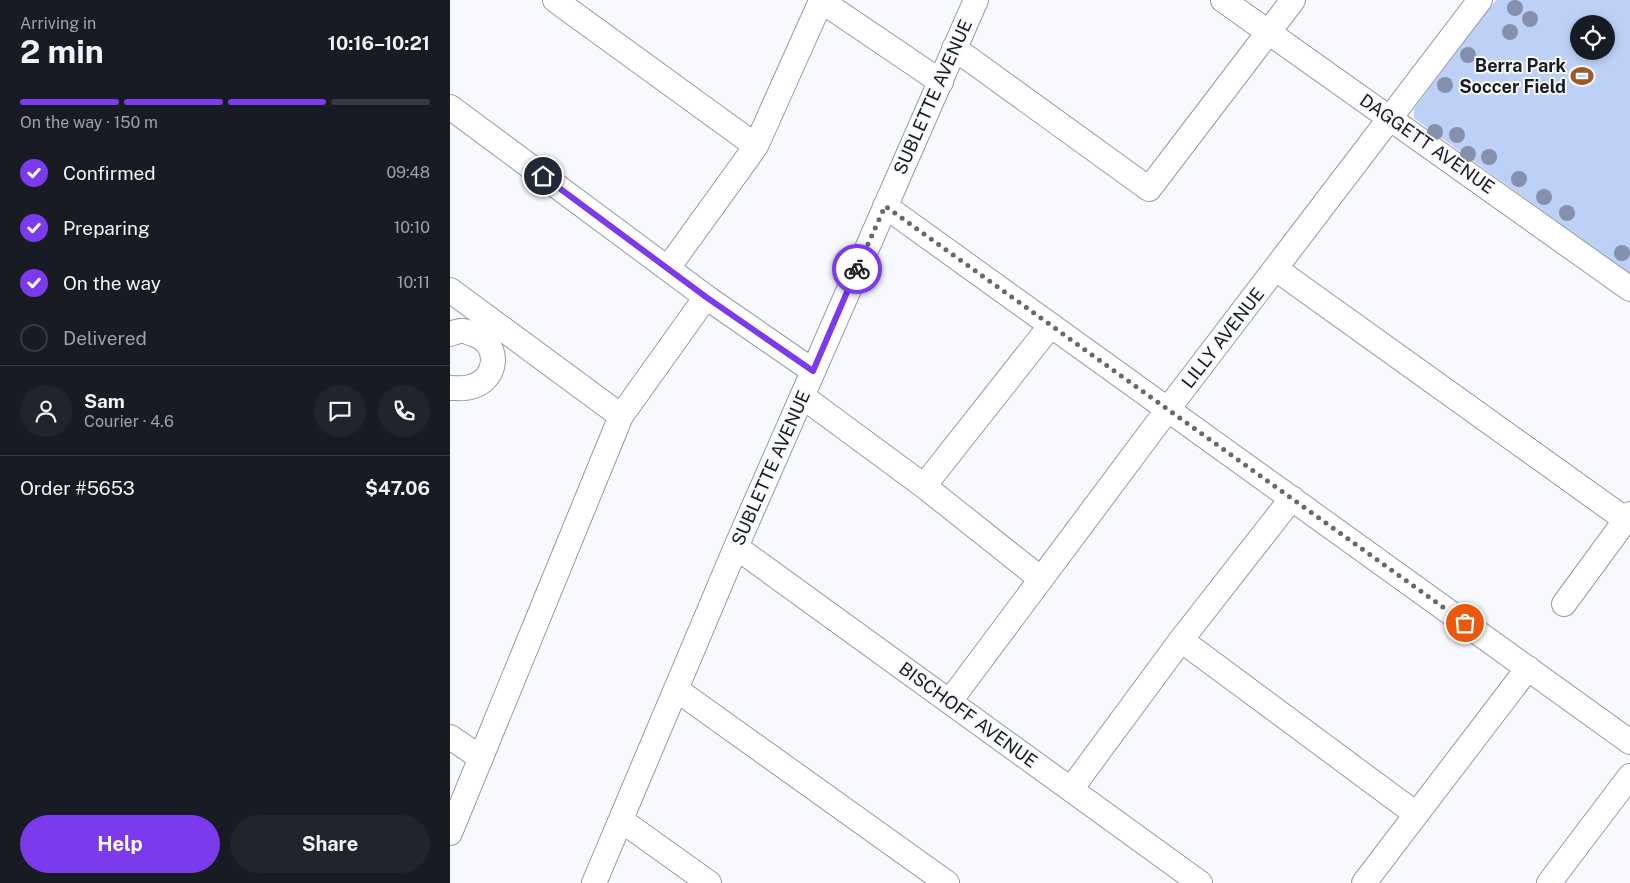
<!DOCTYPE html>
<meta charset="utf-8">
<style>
:root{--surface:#171b24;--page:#20242c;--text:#f1f3f6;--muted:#9ea1a6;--line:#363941;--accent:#7c3aed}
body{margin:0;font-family:"Public Sans",sans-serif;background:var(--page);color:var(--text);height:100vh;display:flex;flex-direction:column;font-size:19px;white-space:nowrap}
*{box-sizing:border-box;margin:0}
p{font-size:16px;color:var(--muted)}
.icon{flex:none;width:28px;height:28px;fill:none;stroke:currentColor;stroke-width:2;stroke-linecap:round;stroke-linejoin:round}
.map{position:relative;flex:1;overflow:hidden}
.sheet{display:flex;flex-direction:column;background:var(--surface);width:450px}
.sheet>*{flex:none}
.tools{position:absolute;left:1120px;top:15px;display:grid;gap:10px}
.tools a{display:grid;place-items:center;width:45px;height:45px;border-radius:50%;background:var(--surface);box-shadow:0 2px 8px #0003;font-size:25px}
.pin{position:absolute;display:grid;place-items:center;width:42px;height:42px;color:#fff;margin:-21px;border:2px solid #fff;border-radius:50%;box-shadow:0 1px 5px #0007}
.courier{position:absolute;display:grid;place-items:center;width:50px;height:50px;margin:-25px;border:4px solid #7c3aed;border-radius:50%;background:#fff;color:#222;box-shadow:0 1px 6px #0007}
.head em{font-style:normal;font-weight:700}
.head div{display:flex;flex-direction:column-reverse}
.head{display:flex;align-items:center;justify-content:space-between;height:85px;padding:0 20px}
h1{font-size:32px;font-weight:700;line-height:38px}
.bar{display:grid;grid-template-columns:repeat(4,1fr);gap:8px 5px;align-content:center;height:60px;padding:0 20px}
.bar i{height:6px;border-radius:4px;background:var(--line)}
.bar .on{background:var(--accent)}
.bar p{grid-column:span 4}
.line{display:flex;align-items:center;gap:12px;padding:0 20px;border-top:1px solid var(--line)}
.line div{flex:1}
.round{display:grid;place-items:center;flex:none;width:52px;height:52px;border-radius:26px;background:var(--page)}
ol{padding:0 20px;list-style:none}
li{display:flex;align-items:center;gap:15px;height:55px}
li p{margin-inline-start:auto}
li .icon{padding:5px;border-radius:50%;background:var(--accent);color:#fff;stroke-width:4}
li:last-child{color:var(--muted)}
li i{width:28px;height:28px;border:2px solid var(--line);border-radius:50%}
.button{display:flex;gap:10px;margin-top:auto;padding:10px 20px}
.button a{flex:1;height:58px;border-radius:30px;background:var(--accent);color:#fff;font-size:20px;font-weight:700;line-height:58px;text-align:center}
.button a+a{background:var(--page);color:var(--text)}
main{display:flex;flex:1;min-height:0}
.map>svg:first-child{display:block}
.green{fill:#bdd0f6;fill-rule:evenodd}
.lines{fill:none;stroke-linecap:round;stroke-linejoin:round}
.minor-casing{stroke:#929aab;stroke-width:26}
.minor{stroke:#fff;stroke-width:24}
.tree{fill:#8490ad}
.done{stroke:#66696e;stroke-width:5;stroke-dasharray:0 9}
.route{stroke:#7c3aed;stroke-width:6}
.labels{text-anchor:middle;stroke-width:4;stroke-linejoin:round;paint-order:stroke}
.poi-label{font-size:18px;font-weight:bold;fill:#181b21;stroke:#f7f9fc;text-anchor:end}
.street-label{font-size:18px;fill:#181b21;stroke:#f7f9fc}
</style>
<main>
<section class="sheet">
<div class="head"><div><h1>2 min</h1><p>Arriving in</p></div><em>10:16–10:21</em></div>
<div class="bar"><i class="on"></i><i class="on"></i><i class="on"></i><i></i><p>On the way · 150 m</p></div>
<ol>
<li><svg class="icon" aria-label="check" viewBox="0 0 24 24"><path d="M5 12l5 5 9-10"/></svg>Confirmed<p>09:48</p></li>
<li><svg class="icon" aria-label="check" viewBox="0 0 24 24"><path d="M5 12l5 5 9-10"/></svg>Preparing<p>10:10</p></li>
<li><svg class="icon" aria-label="check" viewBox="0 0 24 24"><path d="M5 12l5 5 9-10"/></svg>On the way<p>10:11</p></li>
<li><i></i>Delivered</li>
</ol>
<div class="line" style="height:90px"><a class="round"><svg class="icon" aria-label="person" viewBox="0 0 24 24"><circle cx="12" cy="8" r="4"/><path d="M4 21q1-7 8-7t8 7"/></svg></a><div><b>Sam</b><p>Courier · 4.6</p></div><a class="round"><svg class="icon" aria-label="chat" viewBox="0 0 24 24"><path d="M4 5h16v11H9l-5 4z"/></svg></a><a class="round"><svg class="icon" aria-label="phone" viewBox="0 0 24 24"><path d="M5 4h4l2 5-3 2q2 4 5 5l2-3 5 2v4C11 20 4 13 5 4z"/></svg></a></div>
<div class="line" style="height:65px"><div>Order #5653</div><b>$47.06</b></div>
<div class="button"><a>Help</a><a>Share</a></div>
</section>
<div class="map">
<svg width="1180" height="883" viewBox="0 0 1180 883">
<rect width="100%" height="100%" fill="#f7f9fc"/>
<path class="green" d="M1046 0H1180V274L964 118V110L966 106ZM1129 24H1156V51H1129Z"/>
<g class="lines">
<defs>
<path id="minor" d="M105 0 306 146
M370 0 491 82
M773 0 1180 289
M504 48 699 189 843 0
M0 107 256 297 363 371
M435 206 1180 742
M218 268 306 146 371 1
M826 269 1176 520
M0 290 171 416
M0 334C3 333 8 331 11 331 15 330 19 333 23 334 52 344 48 381 20 387 14 389 6 388 0 388
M352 396 474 486 591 579
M474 486 601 325
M286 547 750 883
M1114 604 1180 514
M731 640 966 814
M227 690 497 883
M500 701 718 409 1030 0
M0 737 31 758
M621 789 731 640 842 498
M171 820 259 883
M0 833 171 416 256 297
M144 883 286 547 526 0
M914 883 1078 668
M1099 883 1180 776"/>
</defs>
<use href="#minor" class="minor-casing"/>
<use href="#minor" class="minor"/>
</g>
<g class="tree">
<circle cx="1065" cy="8" r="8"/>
<circle cx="1080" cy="19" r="8"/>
<circle cx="1060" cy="32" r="8"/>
<circle cx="1018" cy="55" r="8"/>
<circle cx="995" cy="85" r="8"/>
<circle cx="985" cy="132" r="8"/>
<circle cx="1007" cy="135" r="8"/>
<circle cx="1018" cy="154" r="8"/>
<circle cx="1039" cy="157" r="8"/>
<circle cx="1069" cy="179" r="8"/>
<circle cx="1094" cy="197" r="8"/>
<circle cx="1117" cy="213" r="8"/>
<circle cx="1172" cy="253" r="8"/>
</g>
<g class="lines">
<path class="done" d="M407 269 435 206 1015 623"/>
<path class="route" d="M93 176 256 297 363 371 407 269"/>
</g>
<defs>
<symbol id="stadium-bare" viewBox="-9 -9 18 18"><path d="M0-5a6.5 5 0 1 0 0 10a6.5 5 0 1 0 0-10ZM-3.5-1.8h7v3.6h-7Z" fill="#9d5a28" stroke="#f7f9fc" stroke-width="2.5" paint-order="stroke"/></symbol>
</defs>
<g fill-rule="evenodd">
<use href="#stadium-bare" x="1116" y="60" width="32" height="32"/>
</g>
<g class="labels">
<g class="poi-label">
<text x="1116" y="72">Berra Park<tspan x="1116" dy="21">Soccer Field</tspan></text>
</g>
<g class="street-label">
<text transform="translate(483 97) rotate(-66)" y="6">SUBLETTE AVENUE</text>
<text transform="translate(977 144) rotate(35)" y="6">DAGGETT AVENUE</text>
<text transform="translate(773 338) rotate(-52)" y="6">LILLY AVENUE</text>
<text transform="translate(321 468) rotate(-66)" y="6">SUBLETTE AVENUE</text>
<text transform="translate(518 715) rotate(36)" y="6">BISCHOFF AVENUE</text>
</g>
</g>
</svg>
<div class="tools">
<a><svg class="icon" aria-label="locate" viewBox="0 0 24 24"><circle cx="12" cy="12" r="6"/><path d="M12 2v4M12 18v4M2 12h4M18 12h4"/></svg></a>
</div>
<div class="pin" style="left:1015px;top:623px;background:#ea580c"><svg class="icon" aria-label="bag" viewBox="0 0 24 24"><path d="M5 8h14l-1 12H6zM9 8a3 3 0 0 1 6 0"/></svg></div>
<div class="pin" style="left:93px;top:176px;background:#1f2937"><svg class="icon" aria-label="home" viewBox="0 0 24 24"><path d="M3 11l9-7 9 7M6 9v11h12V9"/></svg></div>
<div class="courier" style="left:407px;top:269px"><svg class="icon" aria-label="bike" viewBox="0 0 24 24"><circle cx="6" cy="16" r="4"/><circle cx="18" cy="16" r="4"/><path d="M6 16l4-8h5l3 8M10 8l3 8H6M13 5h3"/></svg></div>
</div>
</main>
